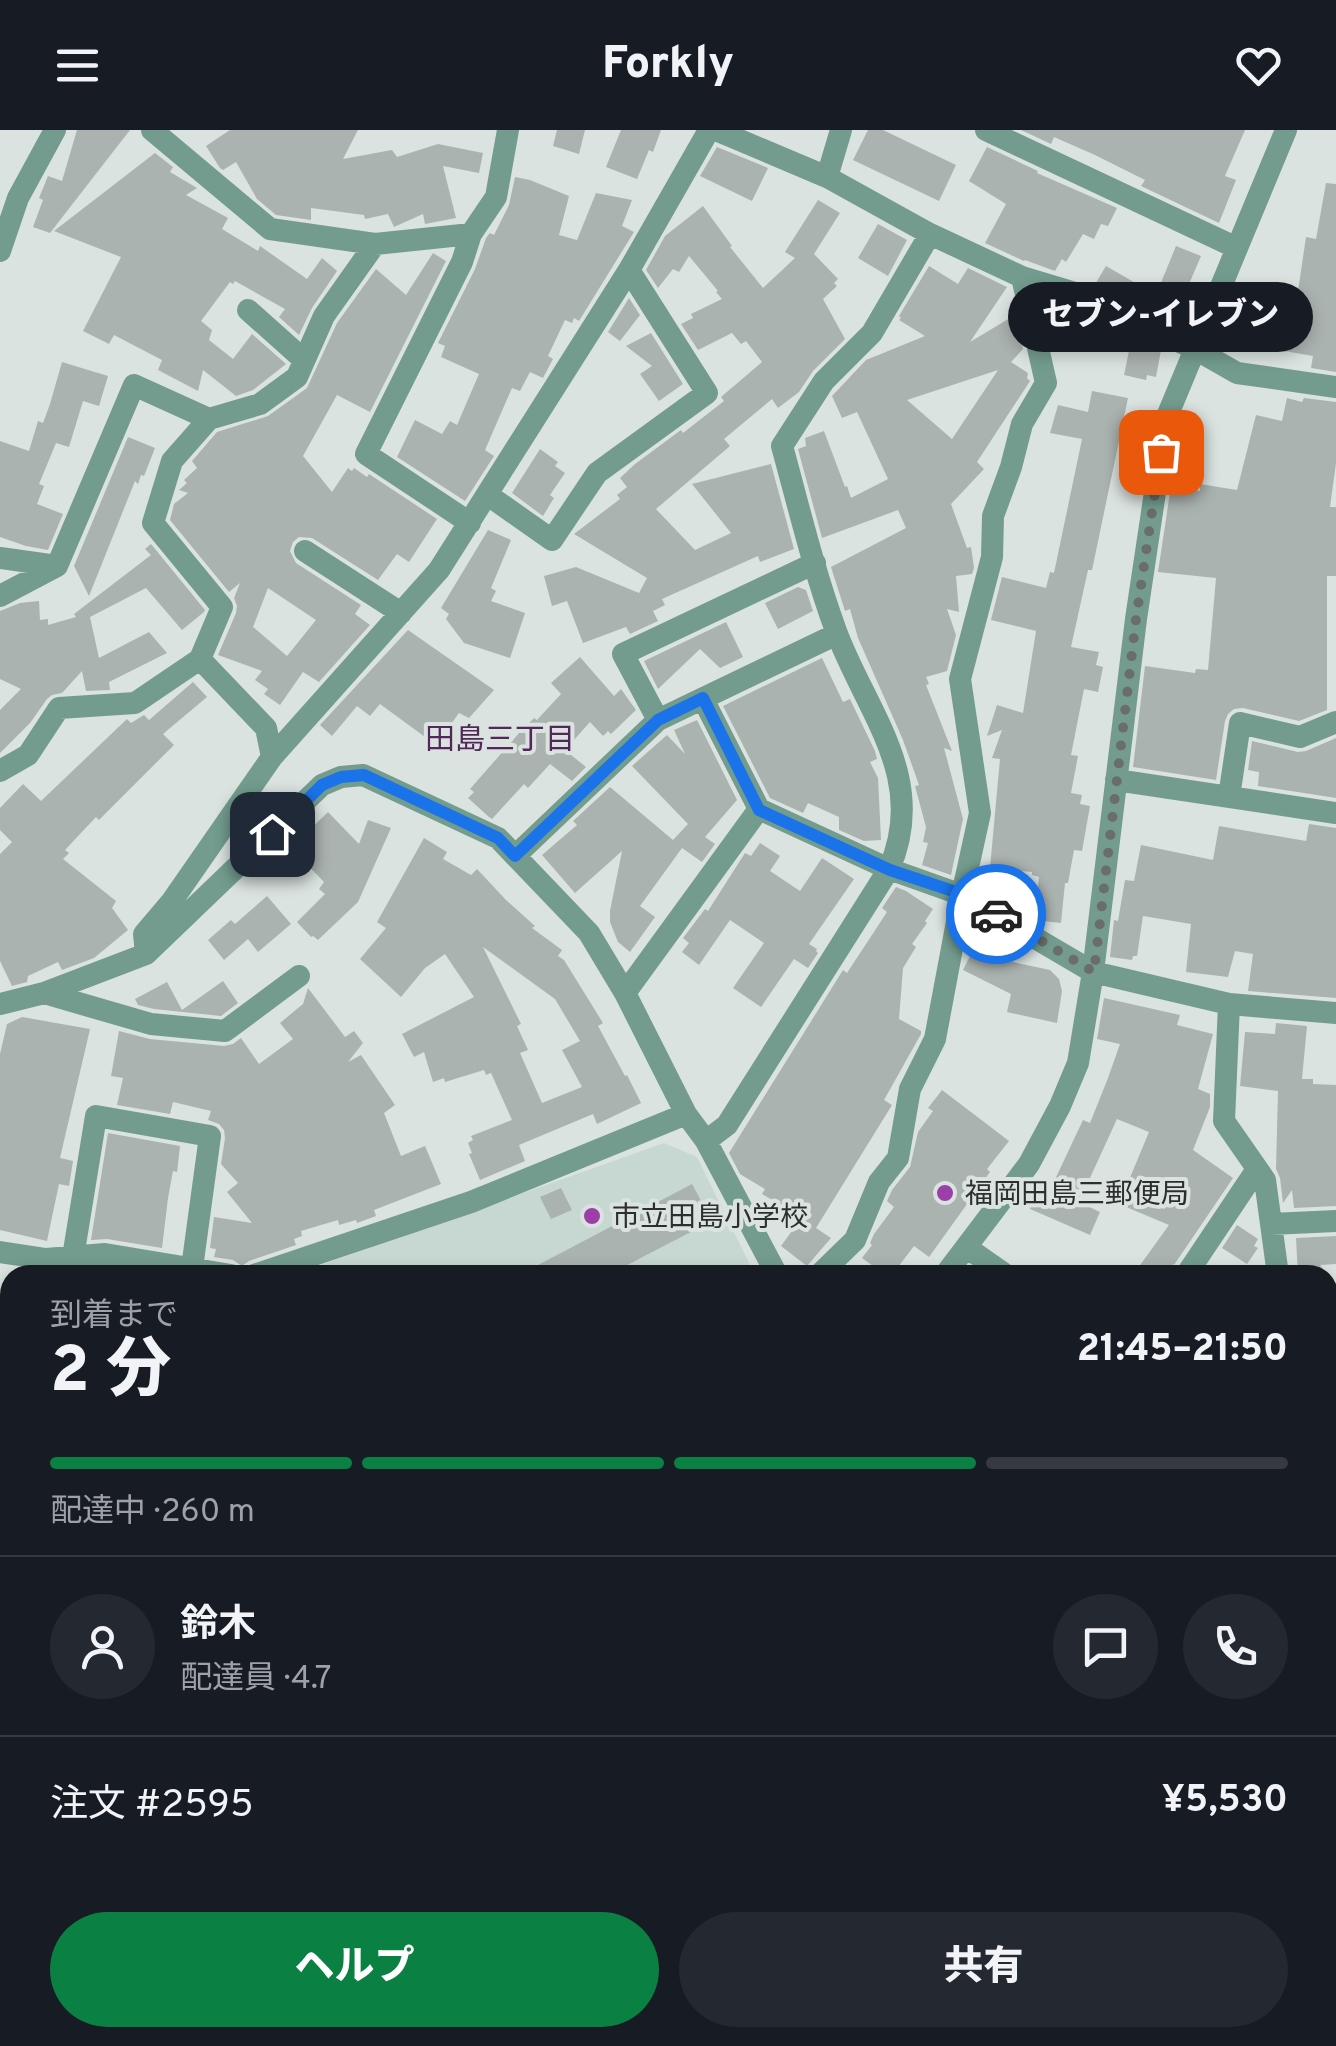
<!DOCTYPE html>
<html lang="ja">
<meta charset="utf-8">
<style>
:root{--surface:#171b24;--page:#242831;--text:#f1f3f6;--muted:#9ea1a6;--line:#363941;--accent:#0b8043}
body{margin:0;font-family:Overpass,"Noto Sans JP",sans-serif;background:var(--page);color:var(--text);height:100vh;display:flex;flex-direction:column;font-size:38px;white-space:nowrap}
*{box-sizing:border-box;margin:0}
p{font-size:32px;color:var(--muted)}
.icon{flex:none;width:55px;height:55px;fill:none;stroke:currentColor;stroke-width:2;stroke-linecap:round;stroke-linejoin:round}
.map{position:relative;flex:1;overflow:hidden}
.details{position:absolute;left:0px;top:1135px;width:1338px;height:782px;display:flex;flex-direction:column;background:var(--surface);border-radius:30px 30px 0 0;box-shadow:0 5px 15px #0003}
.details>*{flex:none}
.pin{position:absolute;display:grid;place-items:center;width:85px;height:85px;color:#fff;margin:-42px;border-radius:20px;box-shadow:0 5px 15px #0006}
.courier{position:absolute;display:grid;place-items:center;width:100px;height:100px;margin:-50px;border:8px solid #1a73e8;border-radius:50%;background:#fff;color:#222;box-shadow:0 2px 12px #0007}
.bubble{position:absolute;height:70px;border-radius:35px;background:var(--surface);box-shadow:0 5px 15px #0003;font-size:32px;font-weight:800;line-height:70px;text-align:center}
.overview em{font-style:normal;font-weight:800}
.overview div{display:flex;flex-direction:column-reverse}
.overview{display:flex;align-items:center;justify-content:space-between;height:170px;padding:0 50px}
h1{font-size:65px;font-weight:800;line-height:75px}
.bar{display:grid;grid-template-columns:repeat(4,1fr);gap:15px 10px;align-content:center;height:120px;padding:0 50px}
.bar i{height:12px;border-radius:8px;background:var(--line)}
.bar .on{background:var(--accent)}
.bar p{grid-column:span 4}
.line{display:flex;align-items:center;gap:25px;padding:0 50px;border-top:2px solid var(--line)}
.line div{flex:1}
.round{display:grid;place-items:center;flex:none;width:105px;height:105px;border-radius:52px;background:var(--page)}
.primary-button{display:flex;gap:20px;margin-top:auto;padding:20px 50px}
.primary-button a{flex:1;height:115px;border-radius:60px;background:var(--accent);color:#fff;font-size:40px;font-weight:800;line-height:115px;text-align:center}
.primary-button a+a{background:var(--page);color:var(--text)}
header{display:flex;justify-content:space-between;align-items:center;height:130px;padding:0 50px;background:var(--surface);font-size:45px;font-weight:800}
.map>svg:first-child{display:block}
.built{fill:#c7d8d2}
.building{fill:#abb3b0;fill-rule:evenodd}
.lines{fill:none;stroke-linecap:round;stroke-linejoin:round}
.minor{stroke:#739c8e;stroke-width:22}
.done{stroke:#696e6c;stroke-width:10;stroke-dasharray:0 18}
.route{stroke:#1a73e8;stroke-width:12}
.poi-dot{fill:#9c3fa9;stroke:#dae3e0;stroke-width:4}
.labels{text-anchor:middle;stroke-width:8;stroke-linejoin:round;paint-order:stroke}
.poi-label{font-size:28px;fill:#2c2f2e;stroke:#dae3e0;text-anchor:start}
.neighbourhood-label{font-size:30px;fill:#54275a;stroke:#dae3e0}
</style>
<header><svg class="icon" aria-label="menu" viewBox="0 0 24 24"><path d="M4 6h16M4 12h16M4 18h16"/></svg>Forkly<svg class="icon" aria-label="heart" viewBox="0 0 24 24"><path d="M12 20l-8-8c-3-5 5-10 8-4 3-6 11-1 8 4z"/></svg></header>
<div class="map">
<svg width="1336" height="1916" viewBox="0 0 1336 1916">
<rect width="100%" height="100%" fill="#dae3e0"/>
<path class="built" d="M664 1013 697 1027 755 1145H293Z"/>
<path class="building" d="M77 0H130L50 103 33 97 43 70 39 68 48 46 62 51Z
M230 0H358L343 29 392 20 397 27 438 14 483 23 479 43 443 36 456 88 425 94 423 84 394 97 388 84 365 89 364 85 311 78V90L276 85 257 69 236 32 223 40 220 38 206 16Z
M557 0H585L579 24 553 16Z
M621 0H661L653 22 649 20 637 49 606 37Z
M868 0H883L956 35 939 71 853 30Z
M1021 0H1245L1225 46 1236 50 1219 93 1141 56 1145 50 1095 25 1054 7 1051 14Z
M717 17 768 38 752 71 700 46Z
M987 17 1038 41 1037 43 1117 78 1108 96 1101 94 1094 109 1083 104 1066 132 1062 129 1055 141 1025 130 1024 131 985 113 1006 74 969 51Z
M155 23 173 37 170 42 197 58 186 65 228 88 222 99 258 121 260 116 307 149 322 128 337 141 312 178 299 205 279 187 285 179 235 151 233 154 230 152 201 191 212 200 209 210 233 229 252 204 286 234 253 260 236 266 203 240 198 261 158 240 162 230 114 205 109 214 83 201 121 127 54 101Z
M515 47 530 50 569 66 559 105 577 110 596 63 632 70 622 96 634 102 579 191 574 188 572 193 565 190 548 226 553 229 543 248 530 242 520 261 512 258 485 320 494 326 465 371 397 327 415 290 442 304 450 291 457 295 479 244 441 227 445 216 438 213 475 139 486 108 490 103 494 105 509 75Z
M1326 53 1336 54V242L1311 238 1313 226 1228 211 1234 178H1238L1242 160 1292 170 1293 161H1298L1306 107 1316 109Z
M818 70 840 83 814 124 838 149 834 153 837 156 823 169 845 209 813 241 799 262 778 278 772 269 724 309 730 316 656 379 695 420 731 403 692 354 771 334 794 419 760 432 758 426 662 469 665 475 653 481 658 491 630 504 626 497 583 513 567 471 552 476 544 446 576 437 639 463 647 448 574 404 620 369 617 365 627 357 620 348 635 334 681 300 683 303 724 271 721 267 762 232 746 211 741 214 732 203 698 220 681 194 693 188 691 184 722 169 716 162 718 161 689 126 679 142 673 139 658 158 646 140 665 106 703 76 732 116 730 117 763 158 795 128 785 122Z
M878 94 907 110 888 146 858 128Z
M1176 116 1201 126 1175 187 1151 177Z
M433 123 446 131 370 282 337 265 303 326 332 362 348 338 352 341 354 338 367 347 369 344 437 389 409 432 397 424 378 450 312 408 299 407 293 412 290 421 296 433 361 475 355 484 370 495 319 552 303 542 280 575 264 564 268 559 255 550 262 541 218 525 236 483 237 476 234 468 240 453 229 462 170 390 174 374 188 363 179 360 187 353 184 350 197 338 192 331 217 302 268 286 307 258 337 193 376 139 406 165ZM268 458 316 490 287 526 253 497Z
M929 136 958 154 968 138 1007 157 970 212 1015 185 1023 219 1011 232 1028 243 1027 248 1030 251 977 332 984 339 951 374 967 418 971 417 974 438 972 444 956 446 959 482 947 479 956 505 947 541 926 547 929 554 926 555 952 621 944 618 963 689 951 745 922 735 928 713 923 712 926 697 915 656 919 655 903 610 858 508 850 479 845 481 831 437 906 398 898 380 822 408 798 319 806 316 805 308 824 301 845 357 847 356 851 368 888 349 857 282 842 288 832 266 866 230 925 206 899 190 901 188 899 186ZM998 240 952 309 907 270Z
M1106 136 1146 159 1139 177 1094 156Z
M629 168 640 185 620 211 608 202Z
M1042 169 1049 171 1053 178 1075 183 1055 214 1052 213Z
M1082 183 1128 205 1122 222 1077 204Z
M651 203 683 254 659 271 640 244 652 236 626 216Z
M1131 211 1161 220 1156 247 1147 245 1146 250 1124 245Z
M62 232 108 246 99 276 83 271 69 317 56 313 39 354 44 356 37 374 63 384 48 420 26 416 0 407V311L29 321 38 291 43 293 50 274Z
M1092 261 1128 268 1092 440H1088L1071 517 1099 522 1096 535 1103 537 1098 562 1084 559 1071 625 1078 626 1071 663 1082 665 1080 674 1090 676 1082 721 1074 720 1068 753H1065L1061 793 1034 790 1039 747 1032 745V742L990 738 1000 629 992 628 1002 600 987 606 997 575 1023 583 1036 501 991 490 1002 447 1046 458 1050 442 1054 443 1082 309 1050 303 1058 275 1088 282Z
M1287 268 1302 272 1304 268 1336 272V333L1330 377H1336V446H1327V580L1299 591 1243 578 1234 579 1228 584 1225 591 1216 650 1133 637 1145 536 1195 543 1196 539 1208 540 1216 448 1158 442 1171 356 1200 361V354L1237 360 1256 285 1282 291Z
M128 307 155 318 144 346 141 345 138 354 135 351 89 466 74 436Z
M540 319 558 332 555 336 565 343 550 365 554 368 543 386 512 363Z
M488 400 511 410 491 458 496 461 491 471 525 483 510 528 464 513 446 489 449 484 441 478Z
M151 414 205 480 204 482 182 500 146 458 90 487 99 528 149 502 167 523 109 552 110 560 86 561 82 541 62 563 52 565 47 569 30 593 0 623V580L21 559 0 549V481L20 473 39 471 40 490 48 489V495L76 487 74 484 151 425 145 419Z
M798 457 806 460 813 481 778 499 765 473Z
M726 492 743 527 720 538 700 519 658 559 644 531Z
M408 500 494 560 469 588 459 583 436 615 380 574 370 586 357 576 332 606 320 595Z
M580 527 614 566 621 559 636 580 611 604 608 601 603 606 590 592 565 620 586 637 572 651 550 634 528 658 524 654 492 689 489 687 468 668 474 662 470 659 520 602 534 588 537 590 561 564 551 553Z
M822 528 843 572 850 569 875 621 877 629 870 632 878 648 881 710 864 711 839 700V687L808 673 803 683 770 668 723 576Z
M193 552 207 567 163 604 174 615 99 690 96 687 65 720 69 723 63 729 116 771 112 778 128 800 94 828 62 840 58 832 28 846 27 852 12 856 0 831V724L12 712 0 700V678L23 654 41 671 127 589 131 593 144 585 149 590Z
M697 590 737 670 705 707 715 714 702 732 682 718 640 776 655 787 630 822 618 812 610 792V781L622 721 575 763 542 725 577 695 573 691 610 657 673 710 688 694 632 636 667 605 685 624 674 600Z
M1336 608V668L1258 656 1259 642 1248 640 1252 611 1298 622 1306 621Z
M328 682 359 714 368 690 391 698 358 772 318 810 313 806 311 807 297 792 325 764 319 759 324 752 291 718Z
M1309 694 1336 698V868L1248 861 1253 824 1235 821 1228 847 1186 842 1191 794 1143 786 1137 826H1133L1132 830 1110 827 1114 790 1118 791 1125 750 1134 751 1141 715 1213 730 1219 696 1306 711Z
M424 708 447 722 443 729 471 745 477 739 506 770 535 796 532 798 562 820 558 826 564 830 603 893 598 896 625 946 627 945 641 973 597 994 593 984 519 1015 525 1031 480 1050 469 1024 472 1023 468 1013 473 1010 471 1006 512 990 491 943 486 945 484 940 445 952 444 948 433 952 424 922 414 927 402 904 474 867 445 824 425 838 401 867 360 829 386 798 377 792ZM483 817 555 869 580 911 562 920 582 957 542 973 520 923 528 920 517 896 521 894Z
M760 713 780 726 770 741 800 761 822 728 854 749 809 814 817 819 816 821 818 823 808 838 794 829 761 877 733 858 764 813 730 790 699 835 682 822 689 813 683 808 705 779 708 781 745 723 751 726Z
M896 757 906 761 933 779 925 791 927 793 912 814 916 817 903 838 899 889 921 901V904L884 970 892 975 816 1098 831 1108 807 1136 781 1116 802 1087 762 1064 765 1059 740 1044 729 1023 843 840 847 843 887 782 882 778Z
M267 766 291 794 258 822 248 809 224 830 208 810 231 790 235 794Z
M985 796 1008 809 999 829 1050 840 1059 849 1062 861 1057 893 1007 882 1011 864 963 840Z
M223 851 238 873 221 886 154 879 138 875 135 869 167 852 182 880Z
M308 858 345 907 354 901 363 913 348 932 361 925 395 975 384 983 401 1026 425 1016 441 1054 374 1080 376 1086 357 1093 356 1090 339 1095 338 1090 301 1101 302 1106 294 1109 296 1115 249 1131 242 1136 233 1130 214 1127 216 1119 210 1118 214 1087 252 1093 227 1062 238 1053 221 1034 225 1008 224 1000 219 994 208 990 211 981 173 972 170 984 117 975 123 948 111 946 119 901 150 909 224 916 233 914 241 908 259 934 293 909 280 893 303 874Z
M1104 868 1180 885 1177 895 1213 904 1198 959 1210 964V977L1193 1020 1233 1048 1174 1135 1173 1134 1165 1145H1133L1169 1095 1119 1074 1149 1002 1117 989 1079 1072 1100 1082 1090 1105 1030 1079 1040 1056 1050 1060 1083 990 1090 993 1108 948 1120 914 1097 909Z
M22 887 90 899 60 1028 73 1031 69 1056 59 1054 47 1111 0 1100V924L7 894Z
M1276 893 1307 896 1302 949H1313V954L1336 955V1076L1294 1078 1292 1060 1283 1073 1280 1048 1276 1039 1278 961 1240 956 1245 902 1275 904Z
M942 960 1009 1011 987 1039 990 1042 929 1127 914 1116 892 1145H866L873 1136 862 1128 872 1115 870 1113 874 1104 894 1077 887 1071 892 1060 910 1037 918 1002 933 981 928 978Z
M108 1003 180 1016 177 1042 173 1041 168 1068 162 1118 107 1109 91 1110Z
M692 1054 712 1091 608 1145H519Z
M561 1058 572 1080 551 1089 540 1067Z
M1237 1095 1258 1109 1254 1116 1258 1118 1247 1134 1222 1118Z
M1336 1106V1134L1320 1135 1327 1145H1298L1296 1108Z"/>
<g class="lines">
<path class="minor" d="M152 0 270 99 375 114 471 104 496 67 508 0
M716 0 827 47 930 104 1022 147 1072 162 1195 219 1237 243 1336 257
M986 0 1237 118
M827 47 841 0
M0 121 18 68 55 0
M248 180 304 230
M209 289 260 274 297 247 324 186 375 114
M488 365 552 410 597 343 707 263 629 140
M470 393 366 324 462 132 471 104
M305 421 401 483
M0 428 57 436
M0 466 57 436 134 255 209 289 172 331 153 393 222 477 200 529 266 598 272 627
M703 569 759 679 889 739 962 765 1093 842 1229 874 1336 883
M658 590 623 524 815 433
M0 641 28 625 59 578 135 573 200 529
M1116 650 1336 683
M1229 667 1240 593 1300 607 1336 592
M515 726 658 590 837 504
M146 824 144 804 172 771 272 627 439 440 629 140 709 0
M44 863 151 894 225 901 299 846
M625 863 759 679
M0 874 44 863 146 824 322 655 341 647 363 645 498 708 589 803 625 863 686 984 706 1011 777 1145
M1229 874 1224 991 1265 1050 1278 1145
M706 1011 727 995 889 739C929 648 866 582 836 501 814 441 799 378 782 316L824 251 872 203 930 104
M1271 1094 1336 1091
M966 1117 1006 1145
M0 1122 46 1129 105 1124 231 1145
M73 1127 96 986 210 1006 192 1138
M254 1145 471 1072 686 984
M819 1145 855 1110 879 1052 898 1028 910 959 935 909 962 765 980 683 960 549 992 427 993 386 1011 337 1022 294 1046 253 1022 147
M945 1145 1029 1034 1060 976 1078 933 1093 842 1136 489 1166 289 1286 0
M1186 1145 1257 1039
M1328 1184H1336
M0 1272 10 1273
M1328 1283 1336 1281
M1328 1368H1336
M1328 1444 1336 1462
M0 1467 10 1464
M1328 1565 1336 1559
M0 1717 10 1703
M1328 1724 1336 1719
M1328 1885 1336 1879
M758 1908 765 1916
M1240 1908 1249 1916
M445 1916 450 1908
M964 1916 968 1908
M1044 1916 1056 1908
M1280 1916 1293 1908"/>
</g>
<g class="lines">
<path class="done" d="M996 784 1094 842 1136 489 1161 322"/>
<path class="route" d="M272 704 322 655 341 647 364 645 498 708 515 726 658 590 703 568 759 680 890 740 962 764 996 784"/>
</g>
<g class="poi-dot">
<circle cx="945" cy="1063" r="10"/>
<circle cx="592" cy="1086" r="10"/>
</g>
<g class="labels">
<g class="poi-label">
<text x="965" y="1073">福岡田島三郵便局</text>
<text x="612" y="1096">市立田島小学校</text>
</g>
<g class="neighbourhood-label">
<text x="500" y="619">田島三丁目</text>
</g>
</g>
</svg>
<div class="pin" style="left:1161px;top:322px;background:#ea580c"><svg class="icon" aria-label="bag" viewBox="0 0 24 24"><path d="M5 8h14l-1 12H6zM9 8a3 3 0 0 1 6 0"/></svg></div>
<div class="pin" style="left:272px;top:704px;background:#1f2937"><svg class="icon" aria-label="home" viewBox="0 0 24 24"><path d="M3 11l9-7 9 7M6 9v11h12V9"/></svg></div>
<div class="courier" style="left:996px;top:784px"><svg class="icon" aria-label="car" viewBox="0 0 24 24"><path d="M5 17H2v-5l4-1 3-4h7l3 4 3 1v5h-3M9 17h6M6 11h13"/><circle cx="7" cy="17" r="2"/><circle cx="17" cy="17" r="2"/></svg></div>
<div class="bubble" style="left:1008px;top:152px;width:305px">セブン-イレブン</div>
<section class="details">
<div class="overview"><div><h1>2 分</h1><p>到着まで</p></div><em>21:45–21:50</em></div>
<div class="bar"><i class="on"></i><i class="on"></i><i class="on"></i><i></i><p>配達中 · 260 m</p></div>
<div class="line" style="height:180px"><a class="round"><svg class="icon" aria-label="person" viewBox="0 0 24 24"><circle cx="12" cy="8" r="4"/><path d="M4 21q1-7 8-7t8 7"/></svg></a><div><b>鈴木</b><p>配達員 · 4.7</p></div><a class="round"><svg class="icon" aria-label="chat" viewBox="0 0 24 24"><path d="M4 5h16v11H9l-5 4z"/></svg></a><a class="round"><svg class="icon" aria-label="phone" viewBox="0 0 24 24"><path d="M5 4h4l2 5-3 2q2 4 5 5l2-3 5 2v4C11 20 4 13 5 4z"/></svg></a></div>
<div class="line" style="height:130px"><div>注文 #2595</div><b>¥5,530</b></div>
<div class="primary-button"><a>ヘルプ</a><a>共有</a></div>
</section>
</div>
